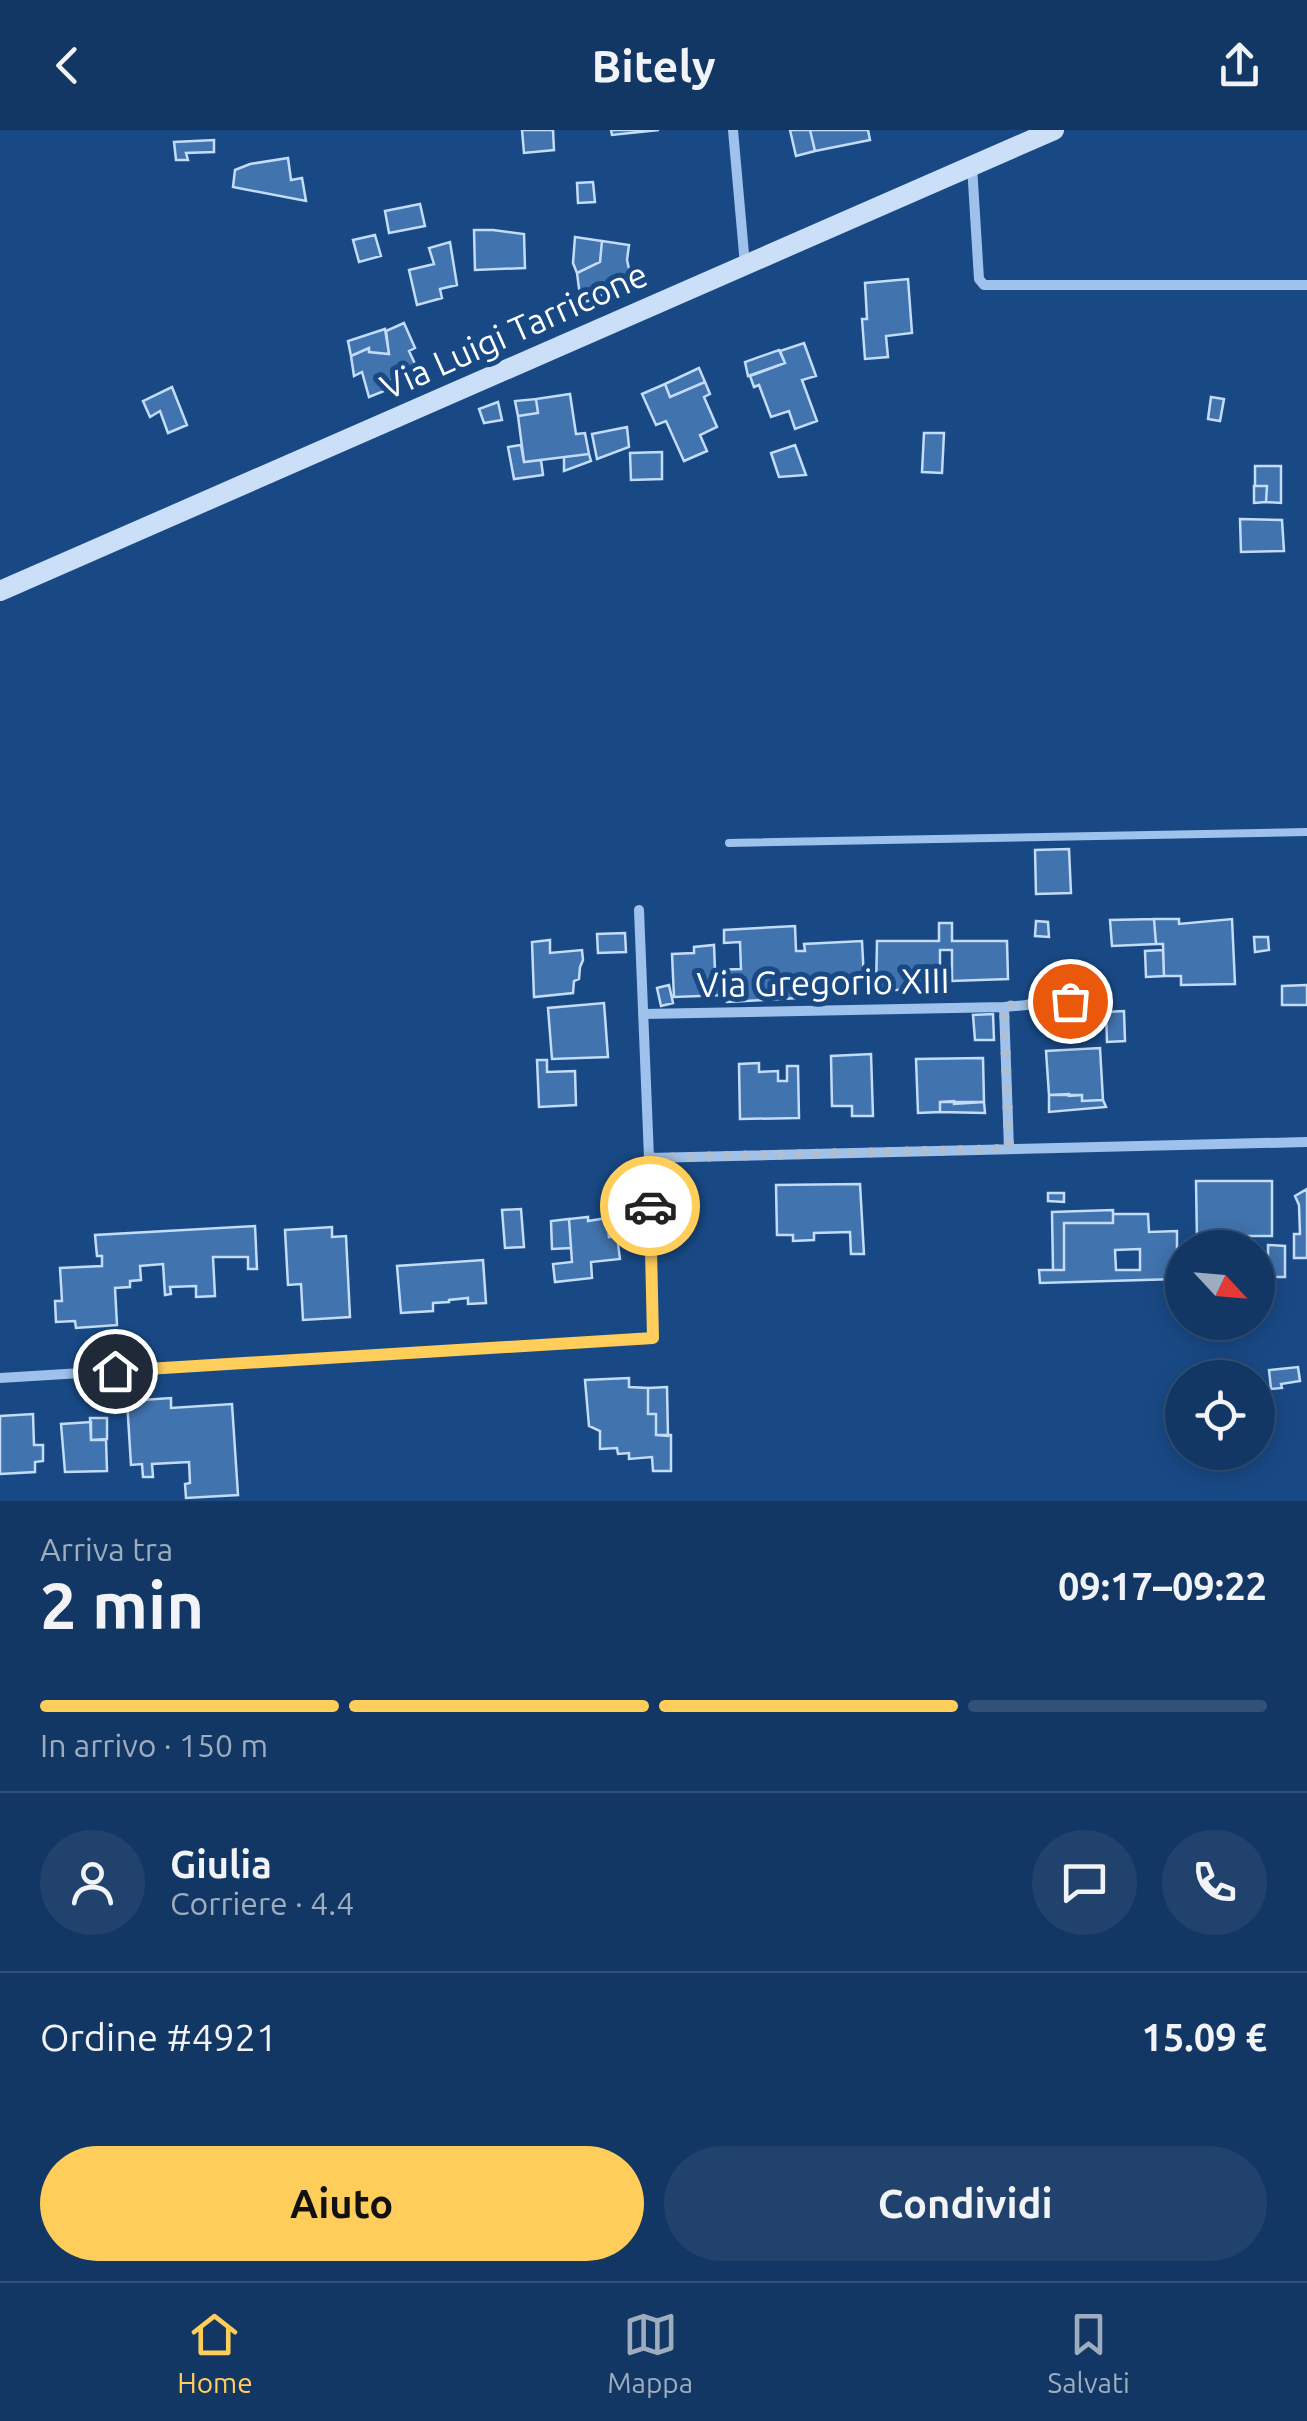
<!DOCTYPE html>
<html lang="it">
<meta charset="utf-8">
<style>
:root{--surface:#133764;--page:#20426d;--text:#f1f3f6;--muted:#9dacbf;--line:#325178;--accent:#ffcd59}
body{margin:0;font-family:Ubuntu,sans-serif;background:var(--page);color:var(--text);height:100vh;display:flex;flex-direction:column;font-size:38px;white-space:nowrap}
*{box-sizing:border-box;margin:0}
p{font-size:32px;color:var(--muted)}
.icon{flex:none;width:55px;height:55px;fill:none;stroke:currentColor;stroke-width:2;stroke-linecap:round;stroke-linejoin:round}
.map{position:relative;height:1371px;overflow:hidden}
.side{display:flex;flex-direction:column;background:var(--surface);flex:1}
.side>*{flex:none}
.needle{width:65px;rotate:116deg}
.controls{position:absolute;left:1165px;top:1100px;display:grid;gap:20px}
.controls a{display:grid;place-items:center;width:110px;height:110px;border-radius:50%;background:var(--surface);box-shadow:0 5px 25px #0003,0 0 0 2px var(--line);font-size:50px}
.pin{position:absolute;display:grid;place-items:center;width:85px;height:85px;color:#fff;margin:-42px;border:5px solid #fff;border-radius:50%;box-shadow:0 2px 10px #0007}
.courier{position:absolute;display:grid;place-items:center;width:100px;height:100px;margin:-50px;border:8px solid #ffcd59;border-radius:50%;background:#fff;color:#222;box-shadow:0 2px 12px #0007}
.head em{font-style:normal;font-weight:600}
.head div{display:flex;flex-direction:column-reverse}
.head{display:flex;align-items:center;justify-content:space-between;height:170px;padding:0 40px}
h1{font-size:65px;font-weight:600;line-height:75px}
.bar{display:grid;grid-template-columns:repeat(4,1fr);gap:15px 10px;align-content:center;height:120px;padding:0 40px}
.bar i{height:12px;border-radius:8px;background:var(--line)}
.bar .on{background:var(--accent)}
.bar p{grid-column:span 4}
.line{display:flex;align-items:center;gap:25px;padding:0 40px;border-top:2px solid var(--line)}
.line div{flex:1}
.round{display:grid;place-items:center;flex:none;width:105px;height:105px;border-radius:52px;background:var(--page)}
.button{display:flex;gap:20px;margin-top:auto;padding:20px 40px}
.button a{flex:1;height:115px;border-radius:60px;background:var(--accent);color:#111;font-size:40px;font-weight:600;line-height:115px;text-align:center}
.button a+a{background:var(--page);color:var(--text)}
header{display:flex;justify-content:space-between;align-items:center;height:130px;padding:0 40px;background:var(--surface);font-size:45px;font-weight:600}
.tabs{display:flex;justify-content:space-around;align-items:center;height:140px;border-top:2px solid var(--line);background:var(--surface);font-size:28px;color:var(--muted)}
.tabs a{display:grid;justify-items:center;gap:5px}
.tabs .on{color:var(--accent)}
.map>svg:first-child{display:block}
.building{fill:#4173ae;stroke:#c3dcf9;stroke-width:2.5;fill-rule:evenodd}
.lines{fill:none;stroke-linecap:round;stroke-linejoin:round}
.service{stroke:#9ec2ec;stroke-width:8}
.minor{stroke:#9ec2ec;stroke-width:10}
.secondary{stroke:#cbdff9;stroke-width:20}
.done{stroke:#aebfd4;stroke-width:10;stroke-dasharray:0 18}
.route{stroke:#ffcd59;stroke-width:12}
.labels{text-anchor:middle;stroke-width:10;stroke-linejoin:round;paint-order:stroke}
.street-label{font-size:35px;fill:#fff;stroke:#194985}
</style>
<header><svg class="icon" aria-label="back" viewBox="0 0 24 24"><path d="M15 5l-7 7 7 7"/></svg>Bitely<svg class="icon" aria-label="share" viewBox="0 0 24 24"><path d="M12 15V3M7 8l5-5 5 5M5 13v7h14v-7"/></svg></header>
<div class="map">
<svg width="1307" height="1371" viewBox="0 0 1307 1371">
<rect width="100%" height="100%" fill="#194985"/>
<path class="building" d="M522 0H553L554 20 524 23Z
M611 0H659L612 5Z
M790 0H810L815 21 796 26Z
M810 0H868L870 10 815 21Z
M214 10V22L186 23 188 30H176L174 12Z
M288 28 291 50 302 48 306 71 233 57 235 40 250 34Z
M593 52 595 72 578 73 577 53Z
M420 74 425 96 389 103 385 81Z
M474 100H493L524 104 525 138 475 140Z
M375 105 381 126 359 132 353 110Z
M575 107 602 111 600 132 577 143 573 133Z
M602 111 629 115 627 130 632 152 581 174 577 143 600 132Z
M450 112 457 155 440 159 442 168 417 175 409 140 434 134 429 118Z
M908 149 912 203 886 206 888 227 865 229 862 189H867L865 153Z
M404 193 415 218 409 221 417 238 382 254 384 261 369 267 362 242 354 246 351 226 369 218V222L389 224 386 201Z
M385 199 389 224 369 222V218L351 226 348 211Z
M804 213 816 246 802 250 817 291 795 299 789 281 771 287 759 255 754 257 750 246 785 233 780 221Z
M779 220 785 233 748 246 745 232Z
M699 238 705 252 670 267 665 254Z
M705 252 710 264 704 267 717 297 700 305 707 321 684 331 666 291 656 295 642 264 665 254 670 267Z
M172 257 187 295 168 303 160 281 150 287 143 271Z
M570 264 576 304 585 303 589 324 524 332 518 286 538 283 536 269Z
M1211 267 1224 269 1220 291 1208 289Z
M536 269 538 283 518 286 515 271Z
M498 272 502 290 484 293 479 279Z
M627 297 629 317 597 329 592 304Z
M924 303H944L942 343 922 342Z
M521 315 524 332 541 330 543 345 514 349 508 317Z
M795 315 806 345 779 347 771 323Z
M662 322V349L631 350 630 323Z
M589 324 591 331 564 341V327Z
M1255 336H1281V373L1266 372 1267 356H1255Z
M1254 356H1267L1266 372 1254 373Z
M1240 389 1282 390 1284 421 1241 422Z
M1069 719 1071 763 1036 764 1035 720Z
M1154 789H1179V794L1232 789 1235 854 1181 855V846H1164L1163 814H1156Z
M1154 789 1156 814 1112 816 1110 790Z
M1036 791 1048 792 1049 807 1035 806Z
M939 793H952V811H1007L1008 849 952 851V820H940V848H938L937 860H876L877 811H939Z
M795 796 796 821H805L804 814 862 811 864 850 828 852V863L813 864V856L798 857V868L727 872 726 865 674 867 672 824 694 823V817L714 815 715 840 741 839 740 812 724 813V800Z
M625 803 626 822 598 823 597 804Z
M1254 807H1268L1269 820 1255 822Z
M550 810V823L582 820 583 830 580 837 579 849 574 851 573 863 534 867 532 812Z
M1163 820 1164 846 1146 847 1145 821Z
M669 855 673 873 661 876 657 858Z
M1307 855V875H1282V856Z
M604 873 608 927 552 929 548 878Z
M1124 881 1125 911 1107 912 1106 882Z
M993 884 994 910H975L973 885Z
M1100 918 1103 970 1082 971V965H1049L1046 921Z
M871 924 873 986H852V976H832L831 926Z
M983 928 984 972H940V982L918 983 916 929Z
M537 930H547V942L575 941 576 975 539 977Z
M759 933V942L778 941V951H787V936H798L799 988 740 989 739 934Z
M1069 964V966L1082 965V971L1103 970 1106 977 1049 982V965Z
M954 971V974L984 972 985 983 940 982V972Z
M1196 1051H1272V1106H1244V1118H1226V1112H1197Z
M860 1054 864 1124H851L850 1102 814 1103V1110L793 1111V1105H777L776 1055Z
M1307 1059V1128H1294V1104H1300L1299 1075 1295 1066Z
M1048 1063H1064V1072L1048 1071Z
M521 1079 524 1117 505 1118 502 1080Z
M1113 1080V1093H1064V1140H1053L1052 1082Z
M1113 1084H1148L1149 1102 1177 1101V1149L1040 1153 1039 1140H1064V1093H1113ZM1140 1119V1140H1116L1115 1120Z
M588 1087V1091L607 1088 609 1107 617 1106 620 1129 591 1132 592 1148 555 1152 553 1134 572 1132 569 1089Z
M569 1089 571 1118 552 1119 551 1091Z
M255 1096 257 1139H248V1127H213L215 1166 196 1167V1156L170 1157 171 1164 165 1165 163 1134 140 1136 141 1150 130 1151V1157L115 1158 117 1195 76 1198 75 1191 56 1192 55 1171H62L60 1138 102 1136V1126H97L95 1105Z
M332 1097V1107L346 1106 350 1187 303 1190 301 1154 288 1155 285 1100Z
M1268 1115 1285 1116V1147H1268Z
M483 1130 486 1173 468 1174V1168L449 1170V1172L433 1173V1181L401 1183 397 1136Z
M1298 1237 1300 1251 1281 1254 1282 1258 1271 1259 1269 1240Z
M629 1248V1257L648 1258V1284H656V1305H671V1341H653L652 1327 629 1329V1323L618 1324 617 1318 600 1319V1301L589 1296 585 1250Z
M667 1257 668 1306 656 1305V1284H648V1258Z
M171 1268V1278L232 1274 238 1365 186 1368 185 1354 190 1353 189 1332 152 1334 153 1347H143L142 1334 131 1335 127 1271Z
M33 1284 34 1315H43V1331L35 1332V1342L0 1344V1286Z
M90 1288H107V1309L91 1310Z
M91 1292V1310H106L107 1341 65 1342 61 1294Z"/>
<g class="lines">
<path class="service" d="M729 713 1307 702"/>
<path class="minor" d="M733 0 745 135
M972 36 979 149 984 155H1307
M1004 877 1009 1019
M643 884 1004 877 1070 871
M649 1028 1307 1012
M0 1248 653 1208 649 1028 639 780"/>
<path class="secondary" d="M0 461 1054 0"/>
</g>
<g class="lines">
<path class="done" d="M650 1076 649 1028 1009 1019 1004 876 1070 871"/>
<path class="route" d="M115 1241 653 1208 650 1076"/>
</g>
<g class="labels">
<g class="street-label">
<text transform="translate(514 201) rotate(-24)" y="12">Via Luigi Tarricone</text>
<text transform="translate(823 853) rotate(-1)" y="12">Via Gregorio XIII</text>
</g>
</g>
</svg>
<div class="controls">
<a><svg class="needle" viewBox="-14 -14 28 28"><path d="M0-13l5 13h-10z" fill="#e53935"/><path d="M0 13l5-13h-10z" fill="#9dacbf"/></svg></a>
<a><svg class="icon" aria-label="locate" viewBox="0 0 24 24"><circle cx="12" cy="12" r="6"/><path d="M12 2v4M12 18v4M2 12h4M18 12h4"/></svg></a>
</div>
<div class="pin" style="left:1070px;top:871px;background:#ea580c"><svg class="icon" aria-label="bag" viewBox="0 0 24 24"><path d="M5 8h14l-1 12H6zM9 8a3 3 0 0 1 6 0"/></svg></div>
<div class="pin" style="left:115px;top:1241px;background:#1f2937"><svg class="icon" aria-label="home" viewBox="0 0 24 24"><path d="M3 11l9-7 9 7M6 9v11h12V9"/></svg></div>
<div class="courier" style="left:650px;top:1076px"><svg class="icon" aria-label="car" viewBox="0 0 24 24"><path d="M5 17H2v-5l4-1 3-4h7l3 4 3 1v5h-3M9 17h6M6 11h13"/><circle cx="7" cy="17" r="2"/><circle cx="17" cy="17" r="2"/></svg></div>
</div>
<section class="side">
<div class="head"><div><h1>2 min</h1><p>Arriva tra</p></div><em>09:17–09:22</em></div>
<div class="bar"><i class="on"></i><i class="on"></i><i class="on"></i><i></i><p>In arrivo · 150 m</p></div>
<div class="line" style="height:180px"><a class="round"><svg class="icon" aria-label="person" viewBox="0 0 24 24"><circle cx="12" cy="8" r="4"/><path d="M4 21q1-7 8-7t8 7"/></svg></a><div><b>Giulia</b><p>Corriere · 4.4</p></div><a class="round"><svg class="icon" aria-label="chat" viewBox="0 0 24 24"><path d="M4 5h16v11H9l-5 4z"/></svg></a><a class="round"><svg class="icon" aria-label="phone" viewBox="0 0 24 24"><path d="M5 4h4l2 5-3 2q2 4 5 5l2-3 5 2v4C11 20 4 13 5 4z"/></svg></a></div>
<div class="line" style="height:130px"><div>Ordine #4921</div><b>15.09 €</b></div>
<div class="button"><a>Aiuto</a><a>Condividi</a></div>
</section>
<nav class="tabs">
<a class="on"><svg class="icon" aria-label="home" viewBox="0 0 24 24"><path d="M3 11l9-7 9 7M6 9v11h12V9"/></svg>Home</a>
<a><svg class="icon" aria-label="map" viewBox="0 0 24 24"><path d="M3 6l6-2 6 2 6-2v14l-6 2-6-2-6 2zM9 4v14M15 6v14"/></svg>Mappa</a>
<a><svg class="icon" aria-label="saved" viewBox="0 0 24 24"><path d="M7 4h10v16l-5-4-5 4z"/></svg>Salvati</a>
</nav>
